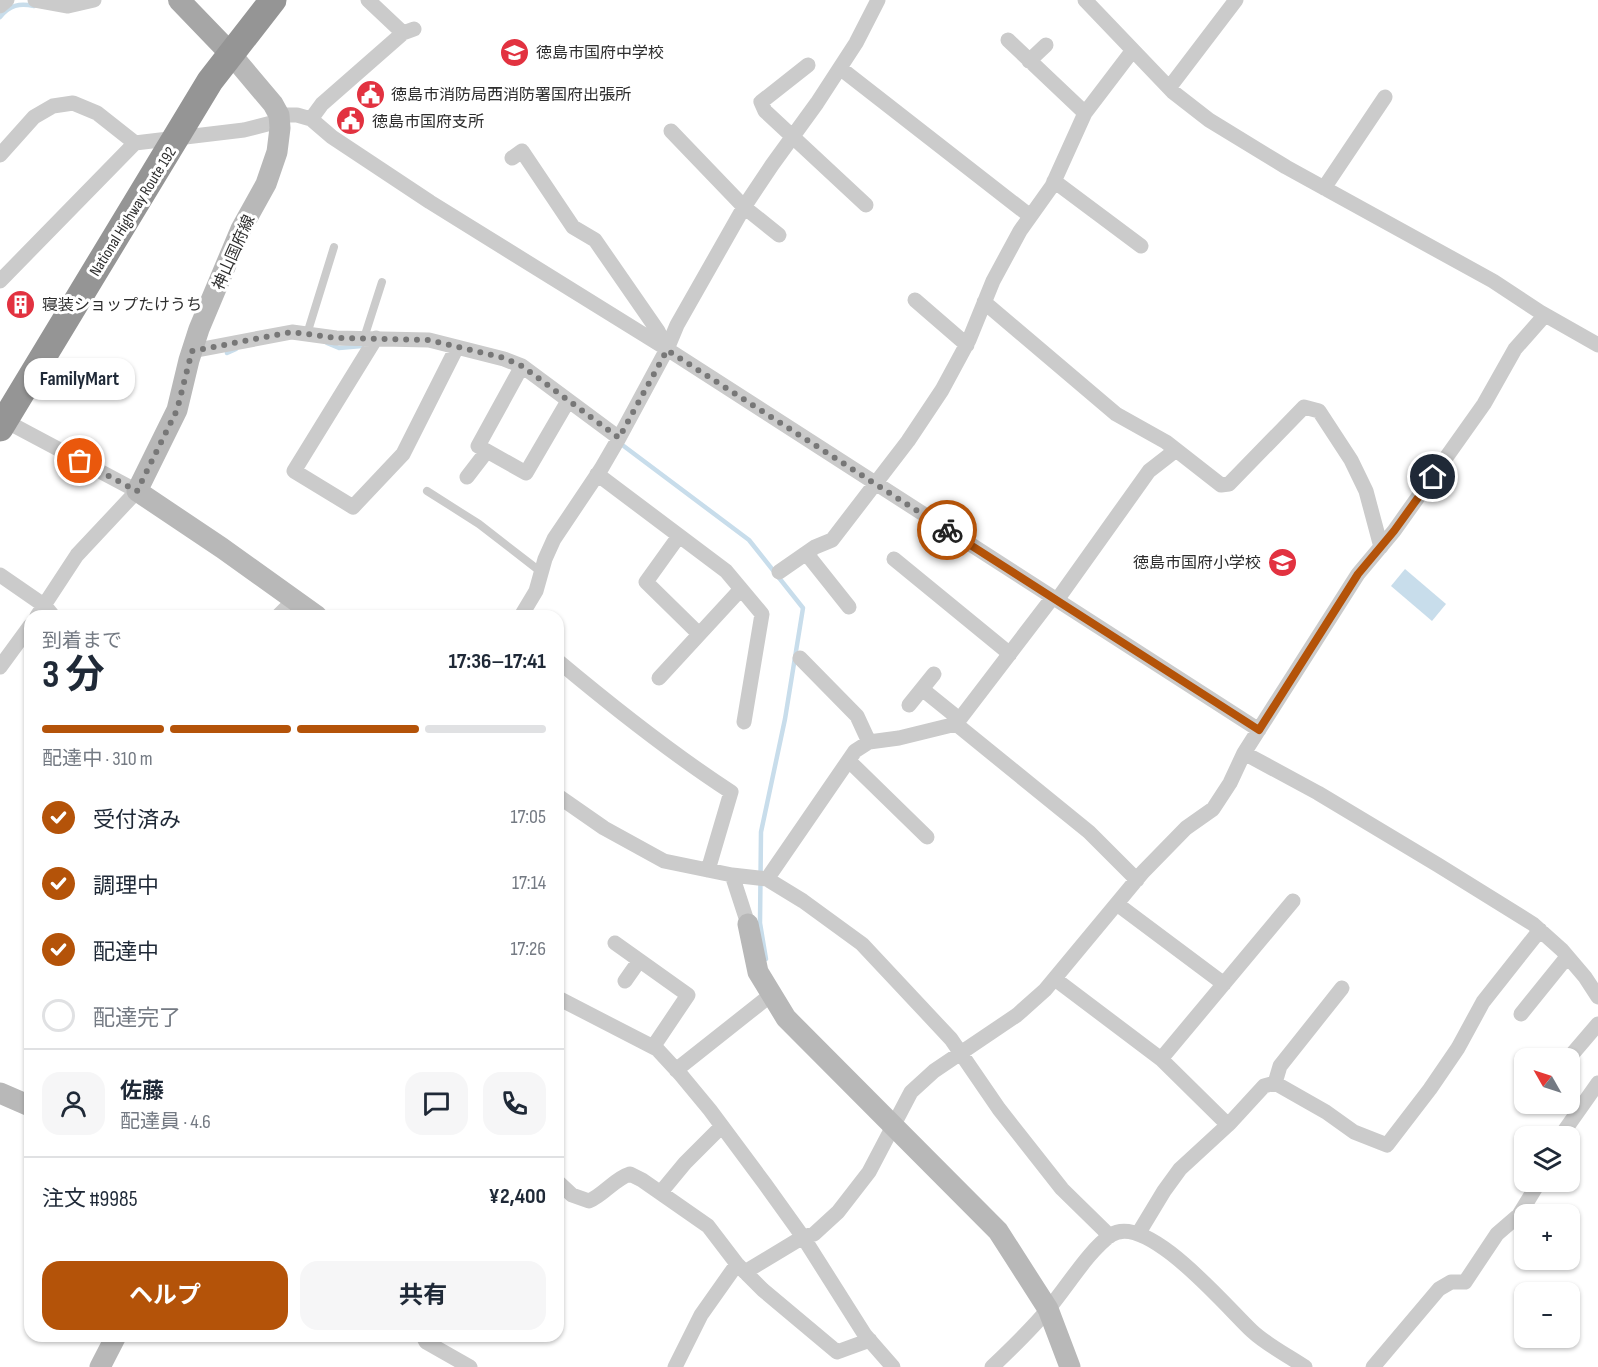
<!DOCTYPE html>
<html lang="ja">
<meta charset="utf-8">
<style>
:root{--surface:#fff;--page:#f6f6f7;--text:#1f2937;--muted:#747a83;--line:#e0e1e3;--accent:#b45309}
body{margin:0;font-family:"Sofia Sans Condensed","Noto Sans JP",sans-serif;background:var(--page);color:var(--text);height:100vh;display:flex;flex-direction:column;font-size:22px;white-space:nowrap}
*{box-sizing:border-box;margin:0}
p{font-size:20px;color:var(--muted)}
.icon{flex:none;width:33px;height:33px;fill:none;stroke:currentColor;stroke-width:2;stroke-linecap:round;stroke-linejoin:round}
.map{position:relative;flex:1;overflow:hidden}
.panel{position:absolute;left:24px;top:610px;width:540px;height:732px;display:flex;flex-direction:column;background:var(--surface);border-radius:18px;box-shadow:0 2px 4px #0004}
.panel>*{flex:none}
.needle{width:39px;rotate:309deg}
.fabs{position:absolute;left:1514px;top:1048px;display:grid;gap:12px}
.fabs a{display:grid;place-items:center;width:66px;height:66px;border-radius:12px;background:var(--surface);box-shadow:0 2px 4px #0004;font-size:30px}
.pin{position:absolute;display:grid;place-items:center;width:51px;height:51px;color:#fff;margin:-26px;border:3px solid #fff;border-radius:50%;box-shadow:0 2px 6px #0007}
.courier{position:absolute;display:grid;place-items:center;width:60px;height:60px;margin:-30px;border:4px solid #b45309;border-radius:50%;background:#fff;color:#222;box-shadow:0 2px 8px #0007}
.bubble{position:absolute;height:42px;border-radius:18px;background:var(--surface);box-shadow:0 2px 4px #0004;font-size:20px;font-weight:700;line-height:42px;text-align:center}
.overview em{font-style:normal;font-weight:700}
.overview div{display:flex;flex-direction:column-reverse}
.overview{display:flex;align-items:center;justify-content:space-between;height:102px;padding:0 18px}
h1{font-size:39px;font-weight:700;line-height:45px}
.bar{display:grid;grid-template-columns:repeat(4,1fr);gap:9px 6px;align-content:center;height:72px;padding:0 18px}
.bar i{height:8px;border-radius:4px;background:var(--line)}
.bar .selected{background:var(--accent)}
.bar p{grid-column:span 4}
.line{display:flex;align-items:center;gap:15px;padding:0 18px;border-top:2px solid var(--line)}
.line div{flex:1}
.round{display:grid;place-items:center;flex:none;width:63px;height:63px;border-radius:18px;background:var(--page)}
ol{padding:0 18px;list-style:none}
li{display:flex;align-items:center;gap:18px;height:66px}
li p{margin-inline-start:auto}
li .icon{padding:6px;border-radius:50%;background:var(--accent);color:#fff;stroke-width:4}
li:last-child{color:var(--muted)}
li i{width:33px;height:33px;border:3px solid var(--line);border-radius:50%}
.primary-button{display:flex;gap:12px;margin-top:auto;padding:12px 18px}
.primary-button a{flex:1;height:69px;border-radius:18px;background:var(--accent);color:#fff;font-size:24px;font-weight:700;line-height:69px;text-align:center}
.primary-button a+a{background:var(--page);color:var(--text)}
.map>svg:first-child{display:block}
.water{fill:#c8ddeb}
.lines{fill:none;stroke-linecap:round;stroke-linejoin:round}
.stream{stroke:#c8ddeb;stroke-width:4.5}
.lane{stroke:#cbcbcb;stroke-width:8}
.street{stroke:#cbcbcb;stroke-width:15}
.secondary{stroke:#b8b8b8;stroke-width:21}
.primary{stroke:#a6a6a6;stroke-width:22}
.highway{stroke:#959595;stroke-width:27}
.done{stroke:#777;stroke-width:6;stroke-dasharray:0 10.8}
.route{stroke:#b45309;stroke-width:8}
.labels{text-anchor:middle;stroke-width:6;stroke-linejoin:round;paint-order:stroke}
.poi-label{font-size:16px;fill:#2e2e2e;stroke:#fff;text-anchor:start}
.street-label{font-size:16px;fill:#2e2e2e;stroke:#fff}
</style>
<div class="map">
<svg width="1598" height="1367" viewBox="0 0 1598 1367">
<rect width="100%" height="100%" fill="#fff"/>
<path class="water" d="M1405 569 1446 604 1432 621 1391 586Z"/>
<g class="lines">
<path class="stream" d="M0 17C10 5 19 3 34 6
M327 343 339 348 362 346
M227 353 236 349
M621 444 749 540 803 608 785 719 761 832 760 923 766 959"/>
<path class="lane" d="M307 334 334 247
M364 338 382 282
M427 491 479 524 541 572"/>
<path class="street" d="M35 0 68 6 94 0
M368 0 403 33
M1085 0 1173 92 1209 120 1286 167 1493 281 1540 312 1598 345
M0 6 7 0
M1008 40 1085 113
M1029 61 1046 45
M808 65 761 102 765 111 866 205
M840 68 1030 216
M1169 88 1236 0
M279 115H297L311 119 322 104 403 33 414 29
M311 119 332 137 430 202 667 349 1259 730
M671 131 744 207 779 235
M0 155 34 117 53 106 73 103 97 113 135 143 244 130 279 121
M512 158 522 151 573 227 595 240 658 331 667 349
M1054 181 1141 246
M1324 188 1385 97
M0 281 135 143
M915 300 967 345
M984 302 1116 414 1166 442 1221 485 1229 484 1304 407 1319 411 1351 460 1366 491 1381 547
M376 338 294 471 353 507 403 454 457 347
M192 351 292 332 336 338 429 340 504 359 522 366 619 438
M522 366 478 446 526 473 568 401
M0 418 137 491 77 555 37 616
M597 474 726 571 762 614 744 722
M467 477 487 451
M679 536 646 582 699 634
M806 553 849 607
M894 559 1010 654
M779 572 815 547 832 540 908 441 942 390 969 340 993 281 1020 231 1052 186 1085 113 1133 50
M0 575 45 606 53 616
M1057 600 1149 471 1176 450
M278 616 295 599
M521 616 536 591 545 559 554 539 601 469 619 438 667 349 677 325 744 207 772 165 817 103 856 43 878 0
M800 658 857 716 869 742
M558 661C613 707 671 753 731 792L708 870
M0 667 30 626
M659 678 741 589
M922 689 953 714 956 724 1089 832 1137 880
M909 705 934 674
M1244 753 1318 793 1438 865 1533 924 1562 950 1585 977 1598 997
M849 761 927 837
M558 796 604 828 664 861 732 875 748 924
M732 875 767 879 803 901 862 944 951 1039 999 1109 1062 1189 1110 1236
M767 879 855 751 869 742 899 738 956 724 1053 597
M1117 904 1224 984
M615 943 688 995 653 1047
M1055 979 1161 1059 1293 901
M625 981 639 961
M558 998 657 1049 681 1075 710 1110 765 1184 803 1237 865 1335 893 1367
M1521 1014 1567 957
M1161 1059 1228 1125
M1568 1059 1598 1024
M676 1070 772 994
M1275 1083 1280 1066 1342 988
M1560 1137 1598 1083
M558 1182 572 1195 589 1201C605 1194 614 1179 630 1174L642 1180 708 1226 737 1264 763 1290 837 1352 870 1340
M661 1192 685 1163 722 1126
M1138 1234 1164 1191 1180 1169 1230 1123 1264 1086 1275 1083 1326 1112 1354 1132 1387 1145 1430 1089 1458 1048 1483 1002 1540 930
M745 1272 803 1237 814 1234 838 1212 869 1172 911 1092 934 1071 1017 1015 1045 990 1143 872 1186 828 1213 809 1230 783 1244 753 1358 574 1394 531 1484 404 1515 349 1545 315
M423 1336 426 1342 470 1367
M675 1367 701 1315 737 1264
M992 1367C1012 1348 1032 1329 1049 1308 1067 1287 1089 1250 1111 1235 1147 1211 1228 1309 1252 1331 1267 1345 1287 1355 1305 1367
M1373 1367 1439 1289 1451 1282H1465L1497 1234 1519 1215 1539 1182"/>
<path class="secondary" d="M230 53 273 104 279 115 280 128 277 152 266 184 241 229 199 329 189 360 177 410 137 491 222 548 317 616
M748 924 758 972 786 1018 998 1231 1048 1309 1070 1367
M0 1093 30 1106
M100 1367 116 1336"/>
<path class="primary" d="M179 0 230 53"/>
<path class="highway" d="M0 428 210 81 273 0"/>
</g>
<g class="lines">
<path class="done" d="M80 461 137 491 177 410 192 351 292 332 336 338 429 340 504 358 522 366 619 438 667 350 947 530"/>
<path class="route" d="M947 530 1259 730 1358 574 1394 531 1433 477"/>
</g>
<defs>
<symbol id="school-disc" viewBox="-11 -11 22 22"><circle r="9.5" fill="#e23240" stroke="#fff"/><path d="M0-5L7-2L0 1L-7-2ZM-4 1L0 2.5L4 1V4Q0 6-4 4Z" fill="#fff"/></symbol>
<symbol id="civic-disc" viewBox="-11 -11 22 22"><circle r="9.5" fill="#e23240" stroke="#fff"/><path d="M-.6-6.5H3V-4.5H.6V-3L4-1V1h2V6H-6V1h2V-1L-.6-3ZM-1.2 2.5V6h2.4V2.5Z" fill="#fff"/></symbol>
<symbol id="building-disc" viewBox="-11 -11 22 22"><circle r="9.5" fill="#e23240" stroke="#fff"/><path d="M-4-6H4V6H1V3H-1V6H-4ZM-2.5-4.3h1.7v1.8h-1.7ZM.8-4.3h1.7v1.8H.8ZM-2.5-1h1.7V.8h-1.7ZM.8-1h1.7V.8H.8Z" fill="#fff"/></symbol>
</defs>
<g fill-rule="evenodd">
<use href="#school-disc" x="498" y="36" width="33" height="33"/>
<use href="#civic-disc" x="354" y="78" width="33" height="33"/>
<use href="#civic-disc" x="334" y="104" width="33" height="33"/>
<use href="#building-disc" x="4" y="288" width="33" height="33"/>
<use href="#school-disc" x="1266" y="546" width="33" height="33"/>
</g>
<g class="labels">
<g class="poi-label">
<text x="536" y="58">徳島市国府中学校</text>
<text x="391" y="100">徳島市消防局西消防署国府出張所</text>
<text x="372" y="127">徳島市国府支所</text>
<text x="42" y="310">寝装ショップたけうち</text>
<text x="1261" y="568" text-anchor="end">徳島市国府小学校</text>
</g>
<g class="street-label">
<text transform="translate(132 211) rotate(-58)" y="6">National Highway Route 192</text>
<text transform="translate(233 252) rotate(-66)" y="6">神山国府線</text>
</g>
</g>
</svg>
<div class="fabs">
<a><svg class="needle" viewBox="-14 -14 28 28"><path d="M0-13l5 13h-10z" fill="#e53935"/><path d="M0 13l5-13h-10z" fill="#747a83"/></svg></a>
<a><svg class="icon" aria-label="layers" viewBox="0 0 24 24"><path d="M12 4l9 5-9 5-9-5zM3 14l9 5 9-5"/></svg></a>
<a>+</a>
<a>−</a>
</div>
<div class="pin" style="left:80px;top:461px;background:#ea580c"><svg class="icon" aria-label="bag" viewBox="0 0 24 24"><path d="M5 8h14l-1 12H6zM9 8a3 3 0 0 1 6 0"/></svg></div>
<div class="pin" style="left:1433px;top:477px;background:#1f2937"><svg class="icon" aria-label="home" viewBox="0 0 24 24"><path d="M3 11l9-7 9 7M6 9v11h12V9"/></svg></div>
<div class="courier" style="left:947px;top:530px"><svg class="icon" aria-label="bike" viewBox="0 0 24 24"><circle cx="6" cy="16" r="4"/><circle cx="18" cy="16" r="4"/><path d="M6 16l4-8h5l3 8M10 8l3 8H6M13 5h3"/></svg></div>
<div class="bubble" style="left:24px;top:358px;width:111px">FamilyMart</div>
<section class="panel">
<div class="overview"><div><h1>3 分</h1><p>到着まで</p></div><em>17:36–17:41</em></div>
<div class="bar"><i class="selected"></i><i class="selected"></i><i class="selected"></i><i></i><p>配達中 · 310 m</p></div>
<ol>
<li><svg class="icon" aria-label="check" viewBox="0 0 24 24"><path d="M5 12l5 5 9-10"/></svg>受付済み<p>17:05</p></li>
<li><svg class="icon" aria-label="check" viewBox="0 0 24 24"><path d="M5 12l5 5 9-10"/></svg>調理中<p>17:14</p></li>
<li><svg class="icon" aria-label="check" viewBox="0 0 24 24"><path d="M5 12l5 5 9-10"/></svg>配達中<p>17:26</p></li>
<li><i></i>配達完了</li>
</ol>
<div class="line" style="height:108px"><a class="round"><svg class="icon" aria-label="person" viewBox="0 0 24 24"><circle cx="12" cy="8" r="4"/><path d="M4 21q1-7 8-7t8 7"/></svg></a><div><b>佐藤</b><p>配達員 · 4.6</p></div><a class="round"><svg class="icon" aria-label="chat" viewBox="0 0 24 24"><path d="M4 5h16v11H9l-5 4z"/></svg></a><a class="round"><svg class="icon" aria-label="phone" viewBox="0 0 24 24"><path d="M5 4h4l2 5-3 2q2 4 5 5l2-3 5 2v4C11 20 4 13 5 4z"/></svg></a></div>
<div class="line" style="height:78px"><div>注文 #9985</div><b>¥2,400</b></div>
<div class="primary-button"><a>ヘルプ</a><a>共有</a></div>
</section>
</div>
